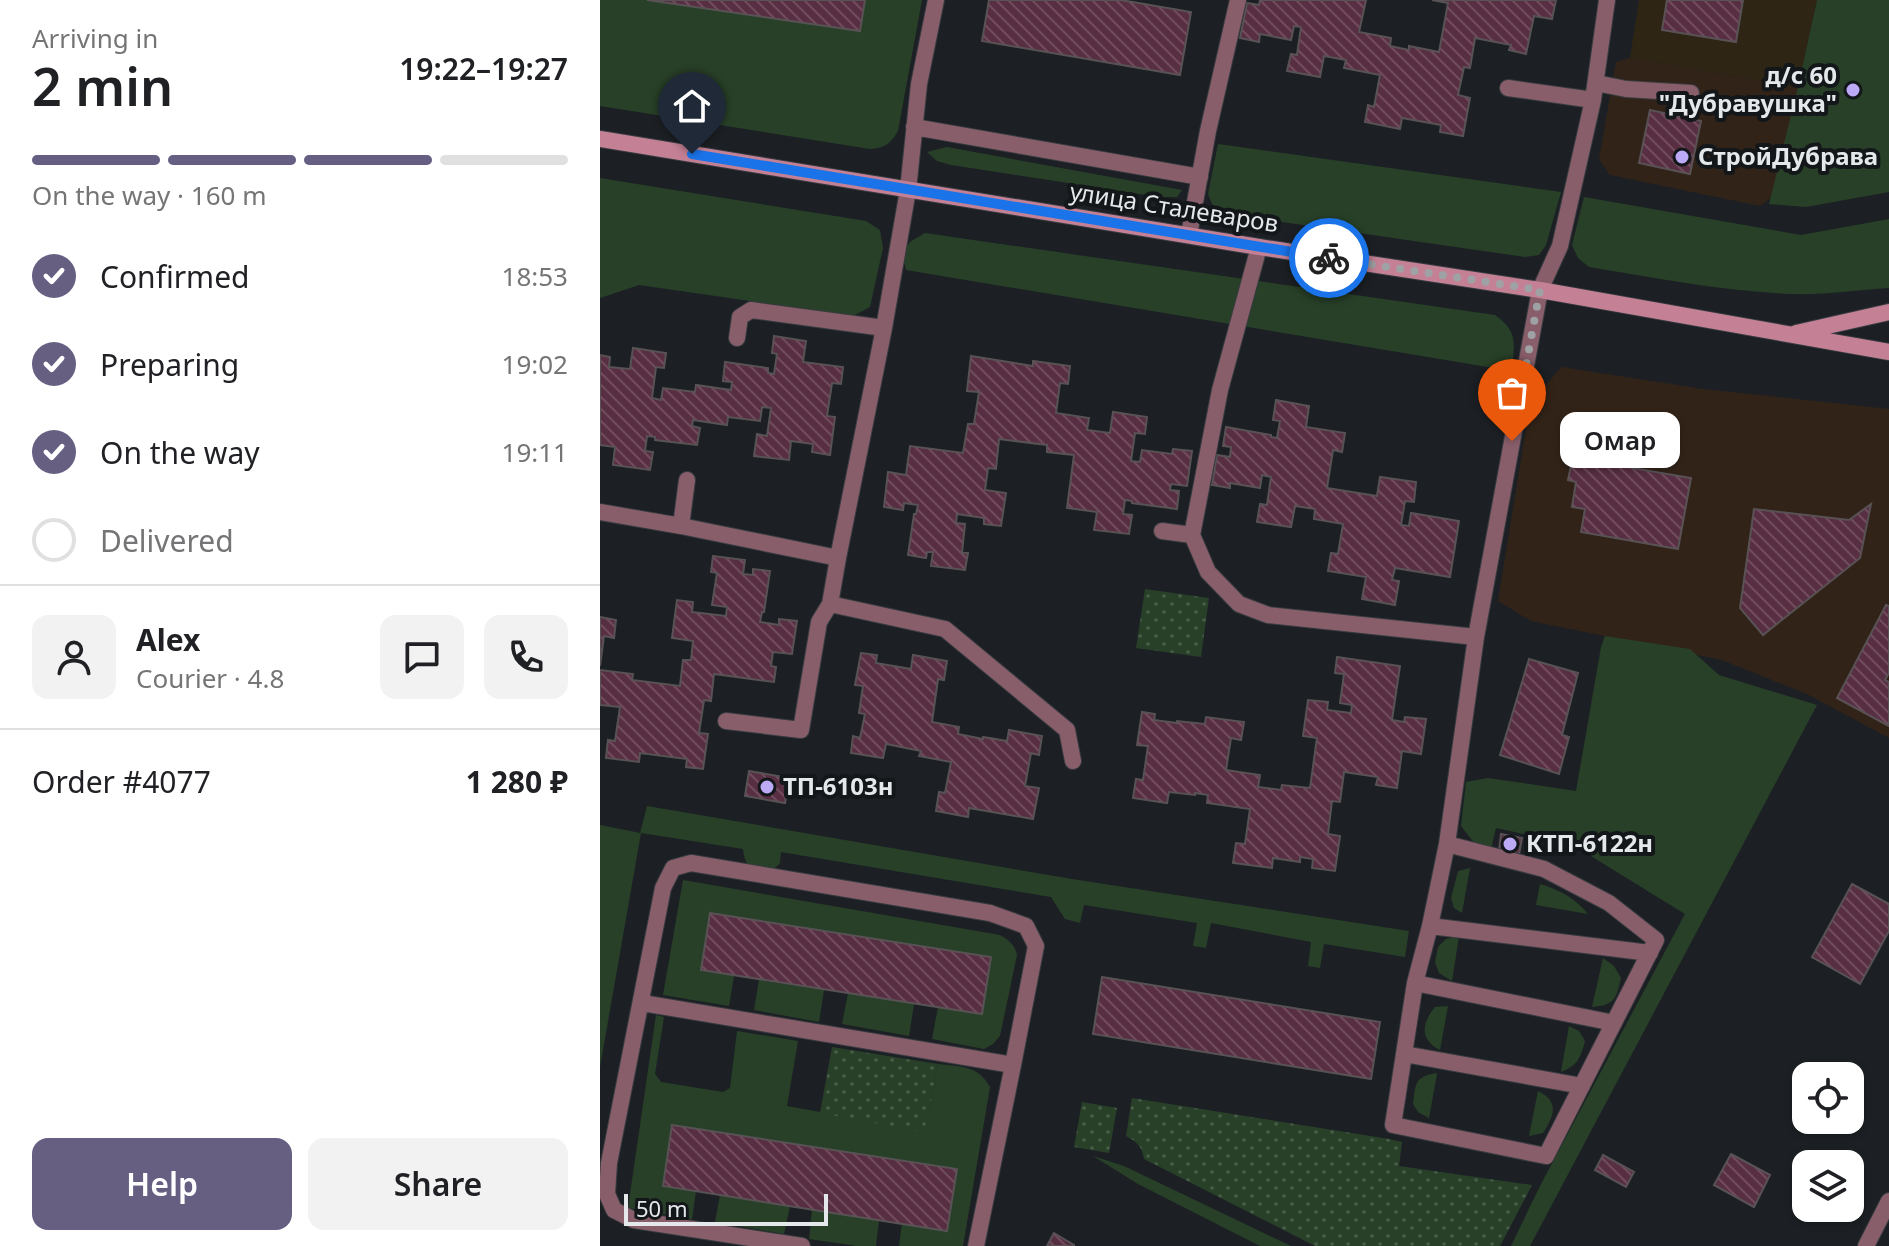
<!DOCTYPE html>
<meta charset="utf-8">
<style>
:root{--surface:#fff;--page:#f2f2f2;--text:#202124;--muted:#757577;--line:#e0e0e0;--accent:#665f82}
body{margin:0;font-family:"Noto Sans",sans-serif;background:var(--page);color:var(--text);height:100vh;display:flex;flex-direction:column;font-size:30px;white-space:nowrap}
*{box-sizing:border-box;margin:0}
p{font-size:26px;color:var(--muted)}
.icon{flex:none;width:44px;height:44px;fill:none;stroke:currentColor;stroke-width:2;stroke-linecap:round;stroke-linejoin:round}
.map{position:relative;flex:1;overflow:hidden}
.drawer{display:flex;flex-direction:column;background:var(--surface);width:600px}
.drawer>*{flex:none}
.fabs{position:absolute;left:1192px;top:1062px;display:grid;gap:16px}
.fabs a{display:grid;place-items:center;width:72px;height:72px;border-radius:16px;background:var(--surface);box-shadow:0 2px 6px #0004;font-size:40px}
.scale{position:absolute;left:24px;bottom:20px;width:204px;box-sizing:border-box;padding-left:8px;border:4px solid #e5e8eb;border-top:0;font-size:22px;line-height:28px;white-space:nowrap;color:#e5e8eb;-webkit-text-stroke:6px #13171a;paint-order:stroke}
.pin{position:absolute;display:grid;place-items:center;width:68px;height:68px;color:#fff;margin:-82px -34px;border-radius:50% 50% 50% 0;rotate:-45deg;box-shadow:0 0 8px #0007}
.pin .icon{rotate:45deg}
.courier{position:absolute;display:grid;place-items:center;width:80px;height:80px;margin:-40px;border:6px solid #1a73e8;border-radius:50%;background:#fff;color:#222;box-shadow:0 2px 10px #0007}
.bubble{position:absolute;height:56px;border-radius:16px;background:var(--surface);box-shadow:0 2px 6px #0004;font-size:26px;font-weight:600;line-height:56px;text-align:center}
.summary em{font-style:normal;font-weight:600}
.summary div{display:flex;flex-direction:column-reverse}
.summary{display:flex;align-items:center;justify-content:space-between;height:136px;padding:0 32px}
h1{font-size:52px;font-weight:600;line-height:60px}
.bar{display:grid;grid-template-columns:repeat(4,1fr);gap:12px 8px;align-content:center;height:96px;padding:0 32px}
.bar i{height:10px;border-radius:6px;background:var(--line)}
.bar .active{background:var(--accent)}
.bar p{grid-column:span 4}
.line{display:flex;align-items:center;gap:20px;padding:0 32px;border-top:2px solid var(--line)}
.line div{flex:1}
.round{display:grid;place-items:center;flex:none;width:84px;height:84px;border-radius:16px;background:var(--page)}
ol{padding:0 32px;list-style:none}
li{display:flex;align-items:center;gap:24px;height:88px}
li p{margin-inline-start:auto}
li .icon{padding:8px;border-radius:50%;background:var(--accent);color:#fff;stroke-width:4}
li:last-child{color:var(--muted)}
li i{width:44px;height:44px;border:4px solid var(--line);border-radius:50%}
.button{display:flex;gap:16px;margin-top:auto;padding:16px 32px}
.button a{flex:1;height:92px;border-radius:16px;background:var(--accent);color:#fff;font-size:32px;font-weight:600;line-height:92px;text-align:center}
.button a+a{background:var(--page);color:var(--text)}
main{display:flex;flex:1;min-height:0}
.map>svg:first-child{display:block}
.commercial{fill:#322318}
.medical{fill:#2f2515}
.green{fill:#284028}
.park{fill:url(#park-dots)}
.building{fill:url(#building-back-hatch);stroke:#585255;stroke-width:2}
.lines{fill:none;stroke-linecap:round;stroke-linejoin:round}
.service-casing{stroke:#383c40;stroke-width:18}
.minor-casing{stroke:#383c40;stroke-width:18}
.secondary-casing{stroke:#383c40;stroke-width:18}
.service{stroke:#885e6a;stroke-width:16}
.minor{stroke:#885e6a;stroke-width:16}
.secondary{stroke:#c48195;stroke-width:16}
.done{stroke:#9fa2a5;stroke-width:8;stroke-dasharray:0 14.4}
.route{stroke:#1a73e8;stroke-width:10}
.poi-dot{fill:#bcaaf6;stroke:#13171a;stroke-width:3}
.labels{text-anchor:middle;stroke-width:8;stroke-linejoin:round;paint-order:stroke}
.poi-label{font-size:24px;font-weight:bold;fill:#e5e8eb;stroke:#13171a;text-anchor:start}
.street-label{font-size:24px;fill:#e5e8eb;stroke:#13171a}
</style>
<main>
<section class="drawer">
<div class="summary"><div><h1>2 min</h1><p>Arriving in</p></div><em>19:22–19:27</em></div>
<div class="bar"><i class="active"></i><i class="active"></i><i class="active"></i><i></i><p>On the way · 160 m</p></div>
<ol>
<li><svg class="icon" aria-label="check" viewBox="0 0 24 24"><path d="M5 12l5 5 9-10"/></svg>Confirmed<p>18:53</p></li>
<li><svg class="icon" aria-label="check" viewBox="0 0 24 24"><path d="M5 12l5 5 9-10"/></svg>Preparing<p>19:02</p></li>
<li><svg class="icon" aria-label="check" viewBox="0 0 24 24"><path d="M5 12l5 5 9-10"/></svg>On the way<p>19:11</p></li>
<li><i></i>Delivered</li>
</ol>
<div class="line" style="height:144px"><a class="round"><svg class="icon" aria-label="person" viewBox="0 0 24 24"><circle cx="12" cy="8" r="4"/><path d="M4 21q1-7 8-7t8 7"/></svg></a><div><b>Alex</b><p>Courier · 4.8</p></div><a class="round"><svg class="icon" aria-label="chat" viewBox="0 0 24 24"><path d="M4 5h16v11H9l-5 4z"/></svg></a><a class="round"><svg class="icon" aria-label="phone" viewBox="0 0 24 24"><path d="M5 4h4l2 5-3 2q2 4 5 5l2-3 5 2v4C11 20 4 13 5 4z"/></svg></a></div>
<div class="line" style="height:104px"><div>Order #4077</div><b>1 280 ₽</b></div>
<div class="button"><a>Help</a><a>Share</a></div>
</section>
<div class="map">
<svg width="1289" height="1246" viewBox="0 0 1289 1246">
<defs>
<pattern id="park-dots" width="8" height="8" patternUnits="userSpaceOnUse" patternTransform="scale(2)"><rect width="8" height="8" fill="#284028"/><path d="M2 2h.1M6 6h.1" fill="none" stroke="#475c47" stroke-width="1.8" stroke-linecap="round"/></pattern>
<pattern id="building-back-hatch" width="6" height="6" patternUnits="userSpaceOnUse" patternTransform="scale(2)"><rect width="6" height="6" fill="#582e42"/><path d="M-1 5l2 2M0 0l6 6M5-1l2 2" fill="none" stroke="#704c5d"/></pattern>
</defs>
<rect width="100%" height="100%" fill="#1c2024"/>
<path class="commercial" d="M1030 58 1198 87 1207 93 1182 190 1160 206 1010 175 999 159 1016 62Z
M961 367 1103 389 1289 409V738L1207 694 1122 660 931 621 898 601 930 404Z"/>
<path class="medical" d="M1039 0H1217L1198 87 1030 58Z"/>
<path class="green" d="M0 0H47L259 31 265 0H322L298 131C290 144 285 148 270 149L0 106Z
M1217 0H1289V192L1206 207 1169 204 1198 87Z
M618 144 961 192 946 245 939 255 925 257 620 213 612 204 608 194Z
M347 147 582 190 577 197H560L351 165 337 161 327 152Z
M0 178 266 221 280 230 283 248 270 307 253 316 39 285 0 298Z
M984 197 1201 235 1289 219V288C1257 290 1223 295 1191 294 1123 291 1056 278 989 267L978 258 972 245Z
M325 233 895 315C919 332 914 344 912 371L306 270 302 253 310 242Z
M1005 636 1090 649 1119 675 1217 705 930 1246H911L940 1186 1085 914 973 845 896 828 891 849H879L861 826 866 782 888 778 976 791 1001 647Z
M47 806 472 879 809 931 805 957 724 944 720 968 708 966 711 942 611 923 606 948 593 946 597 923 484 905 480 923 465 919 451 897 181 852 180 863 171 872C153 869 145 869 143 849L41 833 0 1067V825L40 833Z
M870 868 862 913 854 908 851 898 858 871Z
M83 880 400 935C409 940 415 945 417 955L400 1036 393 1044 384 1049 332 1039 338 1007 382 1014 391 957 110 913 101 970 134 976 129 1006 63 995Z
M940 884C960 890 975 898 988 914L936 905Z
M859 936 852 981 839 973 835 962 838 947 846 939Z
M1003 958 1014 966 1021 978C1016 999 1015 1005 992 1007Z
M159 980 224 990 219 1022 154 1010Z
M248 993 314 1004 309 1036 242 1024Z
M848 1006 840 1050C820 1040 821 1024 835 1007Z
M56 1015 64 1017 55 1074 61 1082 123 1092 130 1088 137 1031 198 1041 187 1106 325 1131 338 1064C361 1067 378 1065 390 1087L363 1246H299L302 1223 347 1230 357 1169 73 1125 63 1185 96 1191 92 1219 28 1208Z
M969 1026 979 1031 985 1041C980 1059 978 1065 961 1072Z
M837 1073V1074L829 1118 818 1112 813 1104C816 1083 814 1077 837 1073Z
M938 1091C959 1101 955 1115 943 1133L929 1136Z
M493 1156 524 1166 691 1246H660L538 1184Z
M120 1195 190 1206 184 1234 115 1222Z
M212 1209 279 1220 276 1246H257L209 1239Z"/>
<path class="park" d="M545 589 609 598 601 657 536 648Z
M232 1047 338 1064 325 1132 220 1113Z
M532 1098 789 1139 802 1142 799 1166 932 1185 900 1246H715L544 1159C542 1146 537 1142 526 1136Z
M482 1102 517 1108 509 1153 474 1147Z"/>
<path class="building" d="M47 0H265L260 31Z
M389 0H521L591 12 580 75 382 41Z
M660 0H766L759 32 791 38 790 46 809 50V46L839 52 848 3 832 0H956L952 19 934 16 926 54 909 50 911 45 875 38 870 68 864 67 858 95 870 98 863 136 840 132 841 125 802 118 800 129 765 122 768 105 774 107 780 75 744 68 746 60 724 56 720 77 687 71 691 54 697 55 701 27 694 26 691 40 660 34 659 42 640 38 647 3 659 5Z
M1067 0H1143L1136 42 1062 30Z
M1050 110 1101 121 1090 174 1039 163Z
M174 336 206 341 203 362 243 367 241 384 232 383 227 416 235 417 230 455 212 452 213 444 191 441 189 460 154 456 157 434 167 436 171 408 162 407 160 421 128 417 127 425 93 420 92 426 100 428 97 445 55 440V437L47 436 45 451 53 452 50 470 13 465 15 447 0 445V355L10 357 9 367 30 369 33 348 66 353 64 368 56 367 52 398 61 400 63 388 95 392 96 385 131 390 132 382 123 381 125 362 168 368V373L174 374 177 354 172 353Z
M371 356 433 366V361L470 366 468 384 460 383 456 413 489 418 487 430 510 433 513 412 547 417 545 434 535 433 531 461 540 462 542 450 572 454 573 449 592 451 587 486 571 484 570 490 579 491 577 509 532 503V501L525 500 523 514 532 515 529 534 494 530 497 512 467 508 474 455 447 452V445L399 439 396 469 388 468 385 490 406 493 401 526 384 524V518L357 514 356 523 365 524 362 553H368L365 570 331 566 333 552H327L326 558 308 555 314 514H316L318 505 304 503 303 510 284 507 288 472 306 475 310 446 363 453 368 424H374L379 392 367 391Z
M676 400 709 406 706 427 745 433 742 452 733 450 727 488 777 496 780 477 816 482 814 502 805 501 801 525 809 526 811 513 859 521 850 577 795 568 792 580 799 581 795 605 762 599 766 577 728 571 731 553 738 554 743 524 714 519 715 509 695 506 691 527 657 522 660 504 667 505 671 477 662 475 660 488 630 483V488L612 485 617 455 630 457 631 447 623 446 626 427 671 435V437L677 438 680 421 673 420Z
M984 453H991L1002 457 1003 463 1091 478 1078 549 981 532 985 509 972 507 976 482 968 480 972 461 977 455Z
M1271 504 1260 558 1163 635 1140 608 1154 509 1249 520Z
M113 556 145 560 143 574 153 575V569L170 571 164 612H162L160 622 179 625V619L197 621 192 654 173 652 171 666 176 667 174 682 114 674 111 701 104 700 99 733 108 734 103 769 86 767 87 759 40 753 39 762 6 758 8 740 15 741 20 707 0 705V670L33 674 32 680 80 686 83 660H91L93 641 72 638 77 600 93 602 92 612 126 616 127 607 112 605 117 573 111 572Z
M1286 605 1289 606V673L1285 680 1289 682V726L1237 698Z
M0 617 16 620 14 638 4 636 0 666Z
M261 653 277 655 276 663 311 669 313 655 347 661 344 680 338 679 332 722 359 727 358 734 383 739V737L407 741 409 730 442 736 439 755 431 753 425 786 439 788 433 819 369 808 368 817 336 811 339 792 345 793 351 762 319 756 321 751 286 744 283 758 251 753 253 736 260 738 265 714 259 713 263 686 255 685Z
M737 657 800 666 792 720 804 722 805 717 826 719 821 754 802 751 797 788 776 785 778 777 744 772 740 802 732 801 728 834 740 836 735 871 712 868 713 859 700 857V862L673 858 672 868 633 863 636 843 645 844 650 809 607 803 608 795 595 793V795L569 792 567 803 533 798 536 779 543 780 548 746 537 745 542 712 555 714 554 720 577 723V721L605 724 606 717 644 722 641 740 631 738 626 770 660 775 658 787 681 790 682 785 710 788 717 738 703 736 708 700 728 702 727 710 751 713 752 705 740 703 744 674 735 673Z
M929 659 978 673 962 735 969 737 959 774 900 755Z
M149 771 189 778 185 803 145 796Z
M901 834 922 838 919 854 899 851Z
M1252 884 1289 904V931L1260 984 1212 957Z
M110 913 391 957 382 1014 101 970Z
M502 977 780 1022 771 1079 493 1034Z
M72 1125 357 1169 347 1231 63 1186Z
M1131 1154 1170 1175 1154 1207 1114 1185Z
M1003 1155 1034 1172 1026 1187 995 1170Z
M454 1233 474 1245V1246H447Z"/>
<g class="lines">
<defs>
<path id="service" d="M996 83 1026 89 1091 93
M908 88 993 100
M314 127 600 177
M589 235 608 131 638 0
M137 338 140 317 151 310 284 328
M0 512 81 526 238 558 230 604 345 629 467 730 473 761
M81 526 87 480
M562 531 592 535 608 572 639 604 668 615 876 637
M592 535 620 390 659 247
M238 558 284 328 308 190 319 84 336 0
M126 721 201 730 219 622 230 604
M847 844 944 869 1009 903 1056 940 946 1156 793 1125 815 983 830 926 847 844 876 637 940 290 960 246 993 100 1007 0
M830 926 1050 953
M815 983 1014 1023
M42 1003 413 1065 376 1246
M804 1054 982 1086
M202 1246 34 1220 14 1210 7 1194 9 1163 63 888 73 868 91 863 390 913 426 926 436 946 413 1065"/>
<path id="minor" d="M1266 1246 1289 1201"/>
<path id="secondary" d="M0 139 659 247 940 290 1289 352
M1196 333 1289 312"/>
</defs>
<use href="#service" class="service-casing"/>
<use href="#minor" class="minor-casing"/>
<use href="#secondary" class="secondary-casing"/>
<use href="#service" class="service"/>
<use href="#minor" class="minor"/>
<use href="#secondary" class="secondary"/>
</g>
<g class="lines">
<path class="done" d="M729 258 940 290 912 441"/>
<path class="route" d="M92 154 729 258"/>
</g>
<g class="poi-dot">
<circle cx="1253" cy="90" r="8"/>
<circle cx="1082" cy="157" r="8"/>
<circle cx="167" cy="787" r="8"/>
<circle cx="910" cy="844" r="8"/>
</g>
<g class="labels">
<g class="poi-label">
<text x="1237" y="84" text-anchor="end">д/с 60<tspan x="1237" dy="28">"Дубравушка"</tspan></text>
<text x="1098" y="165">СтройДубрава</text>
<text x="183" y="795">ТП-6103н</text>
<text x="926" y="852">КТП-6122н</text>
</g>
<g class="street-label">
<text transform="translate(574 208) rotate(9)" y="8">улица Сталеваров</text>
</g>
</g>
</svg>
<div class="fabs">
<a><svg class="icon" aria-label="locate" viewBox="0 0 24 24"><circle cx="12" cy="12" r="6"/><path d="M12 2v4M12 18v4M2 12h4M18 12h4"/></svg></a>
<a><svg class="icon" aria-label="layers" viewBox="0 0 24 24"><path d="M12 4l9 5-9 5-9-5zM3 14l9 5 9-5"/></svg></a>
</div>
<div class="scale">50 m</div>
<div class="pin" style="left:912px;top:441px;background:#ea580c"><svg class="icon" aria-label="bag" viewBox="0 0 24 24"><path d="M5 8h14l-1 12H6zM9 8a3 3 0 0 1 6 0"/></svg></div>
<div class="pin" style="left:92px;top:154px;background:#1f2937"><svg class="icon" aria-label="home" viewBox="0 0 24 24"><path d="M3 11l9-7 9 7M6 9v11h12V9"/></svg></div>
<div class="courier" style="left:729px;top:258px"><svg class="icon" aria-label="bike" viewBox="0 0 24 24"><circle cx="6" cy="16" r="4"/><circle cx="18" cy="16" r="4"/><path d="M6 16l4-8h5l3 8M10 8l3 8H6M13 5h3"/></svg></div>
<div class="bubble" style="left:960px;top:412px;width:120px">Омар</div>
</div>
</main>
